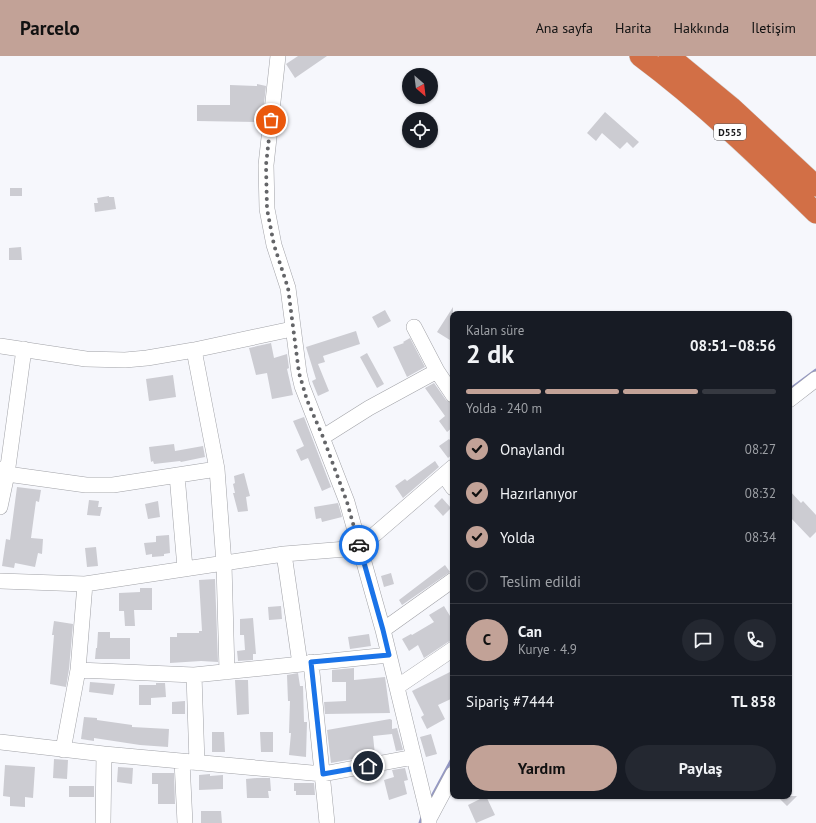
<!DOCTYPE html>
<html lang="tr">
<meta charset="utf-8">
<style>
:root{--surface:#171b24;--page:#242831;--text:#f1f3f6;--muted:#9ea1a6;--line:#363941;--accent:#c2a297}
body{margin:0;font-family:"PT Sans",sans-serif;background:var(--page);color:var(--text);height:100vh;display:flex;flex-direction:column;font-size:15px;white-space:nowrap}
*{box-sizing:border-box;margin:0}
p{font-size:13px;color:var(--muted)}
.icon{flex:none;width:22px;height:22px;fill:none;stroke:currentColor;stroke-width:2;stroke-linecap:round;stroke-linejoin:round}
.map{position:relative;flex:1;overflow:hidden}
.details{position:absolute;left:450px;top:255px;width:342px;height:488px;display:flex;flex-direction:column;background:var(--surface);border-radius:8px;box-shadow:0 1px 3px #0004}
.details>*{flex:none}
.needle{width:26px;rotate:152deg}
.buttons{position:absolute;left:402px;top:12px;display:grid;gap:8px}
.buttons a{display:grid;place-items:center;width:36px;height:36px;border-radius:50%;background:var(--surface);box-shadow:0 1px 3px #0004;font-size:20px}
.pin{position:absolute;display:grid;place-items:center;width:34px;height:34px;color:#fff;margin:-17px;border:2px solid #fff;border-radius:50%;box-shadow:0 1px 4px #0007}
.courier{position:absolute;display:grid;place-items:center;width:40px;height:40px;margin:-20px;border:3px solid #1a73e8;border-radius:50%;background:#fff;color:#222;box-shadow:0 1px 5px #0007}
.head em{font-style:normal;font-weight:700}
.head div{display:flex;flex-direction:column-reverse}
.head{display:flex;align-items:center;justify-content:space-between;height:68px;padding:0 16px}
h1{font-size:26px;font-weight:700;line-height:30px}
.bar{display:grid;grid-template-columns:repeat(4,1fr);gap:6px 4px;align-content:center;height:48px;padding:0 16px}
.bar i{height:5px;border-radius:3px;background:var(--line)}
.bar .current{background:var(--accent)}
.bar p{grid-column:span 4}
.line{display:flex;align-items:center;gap:10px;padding:0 16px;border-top:1px solid var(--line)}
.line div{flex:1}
.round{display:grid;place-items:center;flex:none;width:42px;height:42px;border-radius:21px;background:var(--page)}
ol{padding:0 16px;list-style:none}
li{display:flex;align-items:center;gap:12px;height:44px}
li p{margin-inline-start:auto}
li .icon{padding:4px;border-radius:50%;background:var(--accent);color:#111;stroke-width:4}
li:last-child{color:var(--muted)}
li i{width:22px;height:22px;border:2px solid var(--line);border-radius:50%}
.primary-button{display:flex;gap:8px;margin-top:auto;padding:8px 16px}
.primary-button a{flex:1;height:46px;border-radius:24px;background:var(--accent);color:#111;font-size:16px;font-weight:700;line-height:46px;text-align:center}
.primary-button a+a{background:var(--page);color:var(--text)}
header{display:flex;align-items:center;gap:24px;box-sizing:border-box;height:56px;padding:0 20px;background:var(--accent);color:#111}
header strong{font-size:19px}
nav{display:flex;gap:22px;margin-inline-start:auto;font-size:14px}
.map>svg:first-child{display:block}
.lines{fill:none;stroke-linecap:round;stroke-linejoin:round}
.stream{stroke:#9599c5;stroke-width:3}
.building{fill:#ccccd2}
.minor-casing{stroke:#a1a2a7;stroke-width:16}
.highway-casing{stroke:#d5d5d5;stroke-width:22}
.minor{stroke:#fff;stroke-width:15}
.highway{stroke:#d26f46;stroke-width:21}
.done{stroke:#646568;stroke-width:4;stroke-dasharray:0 7.2}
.route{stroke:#1a73e8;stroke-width:5}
.labels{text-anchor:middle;stroke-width:3.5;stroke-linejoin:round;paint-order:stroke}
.shield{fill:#fff;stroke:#5c5c5d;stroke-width:1}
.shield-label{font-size:10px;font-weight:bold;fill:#161618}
</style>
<header>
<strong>Parcelo</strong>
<nav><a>Ana sayfa</a><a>Harita</a><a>Hakkında</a><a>İletişim</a></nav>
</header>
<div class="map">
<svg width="816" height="767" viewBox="0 0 816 767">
<rect width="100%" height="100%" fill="#f6f7fc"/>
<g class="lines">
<path class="stream" d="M789 334 816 314
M431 742 453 701
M420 767 422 761"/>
</g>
<path class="building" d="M298 0H327L295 22 286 8Z
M257 28 266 30 262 66 197 65V49H230V29L257 30Z
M605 56 639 86 633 92 627 86 620 93 602 77 596 85 587 77Z
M10 132H22V140H10Z
M109 140V141H114L116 153 95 156 94 147H98L97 142Z
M21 191 22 204H9V192Z
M453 251V286L437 276Z
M385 254 391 265 378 272 372 261Z
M356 275 360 288 323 300 325 306 318 308 329 335 318 340 312 325 316 323 306 291Z
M410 282 425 311 407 321 393 291 404 287 403 286Z
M271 287 274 302 287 298 289 312 287 313 293 339 272 343 267 317 256 319 249 292Z
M367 297 384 328 377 332 360 301Z
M173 319 176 341 149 345 146 323Z
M434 327 446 344 453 348V371L447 376 439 365 445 360 425 332Z
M304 361 331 431 322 435 308 402 301 405 296 394 304 390 293 365Z
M449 383 453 387V398L448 402 439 390Z
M174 388 175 395 203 390 205 401 181 406 180 405 154 408 153 405 151 406 149 391Z
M435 405 439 411 403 442 395 430 405 423 407 425Z
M244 417 250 440 246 441 248 455 238 456 233 437H235L233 428 235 427 234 420Z
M17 431 41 434 39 446 36 445 31 482 43 483 42 498 38 497 35 511 15 507 14 512 2 510 6 483 10 484Z
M789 434 801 447 803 445 816 459V476L810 482 789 460Z
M442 442 451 452 443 460 434 450Z
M89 444 99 445 98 451H102L100 460 87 459Z
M158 445 160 461 148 463 145 448Z
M338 447 342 461 322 466 321 462 316 463 314 451Z
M169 479 170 497 164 498V500L152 501V498L146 499 144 487 156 486V480Z
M96 491 98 510 87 511 85 492Z
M445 509 450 516 402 549 399 544Z
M391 517 394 528 384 531 381 520Z
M215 523 218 606 201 605 170 607V581H177V577H199V575H202L199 524Z
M140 532H152V554H134L135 570H125L124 555H119V537L140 536Z
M281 550 282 563 269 564 268 551Z
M444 550 453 565V584L448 586 424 602 418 589 409 595 402 583 411 578 412 579 434 566 429 559Z
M253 562 256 598H253V604L238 605 237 595 245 594 244 579H240V563Z
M54 565 73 568 69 613 66 631 50 628 54 579H52Z
M98 576H110V582H130V603H95L96 592H97Z
M369 578 371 590 350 593 348 581Z
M354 612V624L385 621 390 657 325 658 324 646 346 645V626H332V614Z
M450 616 453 622V642L438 649 445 663 427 673 421 661 424 659 412 635Z
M298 617 300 630H303L304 666H307L306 701 289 699 291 677H289L290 645H288L287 619Z
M235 624H248L249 658 237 659Z
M90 626 115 628 113 639 89 636Z
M156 627H165L166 641 151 642V649H139V629H156Z
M185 645V658H172V646Z
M84 661 97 662V664L132 669V671L169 673 168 691 140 689 94 682V685L81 683Z
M390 663 392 664V673L397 672 403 694 396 695 392 678 373 680 375 699 331 707 327 674Z
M212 676H224L225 696H212Z
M260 676H273V696H261Z
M431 678 437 698 426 701 420 681Z
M54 703 68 704 67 723 53 722Z
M5 709 35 711 33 742 25 741V751L10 750V741L3 740Z
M118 711 133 712 132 728 117 726Z
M405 712 408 724 404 725 407 738 389 744 384 724 394 721 392 714Z
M152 717H174L175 748H158V728H152Z
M210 718V720L223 719V733L199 734V719Z
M257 722H270L271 735H268L269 742H247L246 723Z
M294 727H314L315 739H296V735H294Z
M69 730H94V741H69Z
M486 740 495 759 476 767 468 749Z
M777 740H797L787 750Z
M201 755H221L222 767H201Z"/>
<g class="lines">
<defs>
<path id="minor" d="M278 0 266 109 267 153 274 189 288 232 299 317 302 330 347 446 383 574 429 763
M414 271 437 315 453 339
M0 290 86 303 125 304 147 302 194 294 292 273
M194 294 217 413 224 508 227 616
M789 344 816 323
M323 381 369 352 437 315
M0 413 7 418 86 429H113L217 413
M177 419 185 512
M444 419 453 432
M0 451 7 418 24 293
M284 498 300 608
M0 525 85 528 284 498 359 492 453 411
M383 574 453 524
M311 606 327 767
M78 614 194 619 389 599
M194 619 197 707
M397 631 453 593
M0 686 104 698 323 718 414 701
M63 694 78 614 85 528
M182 705 185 767
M103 767 104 698
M429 767V763L453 718"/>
<path id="highway" d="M640 0C703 47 760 102 816 157
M669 0 731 51 816 130"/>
</defs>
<use href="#minor" class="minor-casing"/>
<use href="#highway" class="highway-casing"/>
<use href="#minor" class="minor"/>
<use href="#highway" class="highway"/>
</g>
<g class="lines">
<path class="done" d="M271 64 266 109 267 153 274 189 288 232 299 317 307 344 323 381 347 446 359 489"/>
<path class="route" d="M359 489 383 574 389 599 311 606 323 718 368 710"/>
</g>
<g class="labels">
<rect class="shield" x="714" y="68" width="32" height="16" rx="3"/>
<g class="shield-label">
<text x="730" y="80">D555</text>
</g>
</g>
</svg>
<div class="buttons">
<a><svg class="needle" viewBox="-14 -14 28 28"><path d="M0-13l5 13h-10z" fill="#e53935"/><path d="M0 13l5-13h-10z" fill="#9ea1a6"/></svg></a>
<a><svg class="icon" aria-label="locate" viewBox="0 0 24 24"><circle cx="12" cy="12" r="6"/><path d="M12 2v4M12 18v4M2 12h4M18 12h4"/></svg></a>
</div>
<div class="pin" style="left:271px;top:64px;background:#ea580c"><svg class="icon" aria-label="bag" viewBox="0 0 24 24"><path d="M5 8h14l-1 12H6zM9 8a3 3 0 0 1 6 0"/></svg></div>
<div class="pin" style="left:368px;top:710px;background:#1f2937"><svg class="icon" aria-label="home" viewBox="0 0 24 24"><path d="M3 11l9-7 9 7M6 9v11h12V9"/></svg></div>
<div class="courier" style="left:359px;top:489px"><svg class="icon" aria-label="car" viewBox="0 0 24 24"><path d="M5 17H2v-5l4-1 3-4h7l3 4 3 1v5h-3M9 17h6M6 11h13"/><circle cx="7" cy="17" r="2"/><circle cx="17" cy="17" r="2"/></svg></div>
<section class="details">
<div class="head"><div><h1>2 dk</h1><p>Kalan süre</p></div><em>08:51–08:56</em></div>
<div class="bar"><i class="current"></i><i class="current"></i><i class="current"></i><i></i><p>Yolda · 240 m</p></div>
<ol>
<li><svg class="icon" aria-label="check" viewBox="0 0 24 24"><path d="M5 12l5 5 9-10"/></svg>Onaylandı<p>08:27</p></li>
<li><svg class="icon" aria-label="check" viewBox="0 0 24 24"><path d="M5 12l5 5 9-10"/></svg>Hazırlanıyor<p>08:32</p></li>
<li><svg class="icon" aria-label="check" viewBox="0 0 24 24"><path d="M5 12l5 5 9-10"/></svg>Yolda<p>08:34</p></li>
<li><i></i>Teslim edildi</li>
</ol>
<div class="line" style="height:72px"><b class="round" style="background:var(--accent);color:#111">C</b><div><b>Can</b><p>Kurye · 4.9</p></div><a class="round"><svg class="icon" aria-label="chat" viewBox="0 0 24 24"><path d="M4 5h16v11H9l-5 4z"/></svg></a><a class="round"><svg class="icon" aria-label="phone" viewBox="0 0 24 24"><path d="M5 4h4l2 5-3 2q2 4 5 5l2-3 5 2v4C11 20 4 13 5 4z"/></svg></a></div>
<div class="line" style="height:52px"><div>Sipariş #7444</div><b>TL 858</b></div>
<div class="primary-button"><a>Yardım</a><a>Paylaş</a></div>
</section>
</div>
